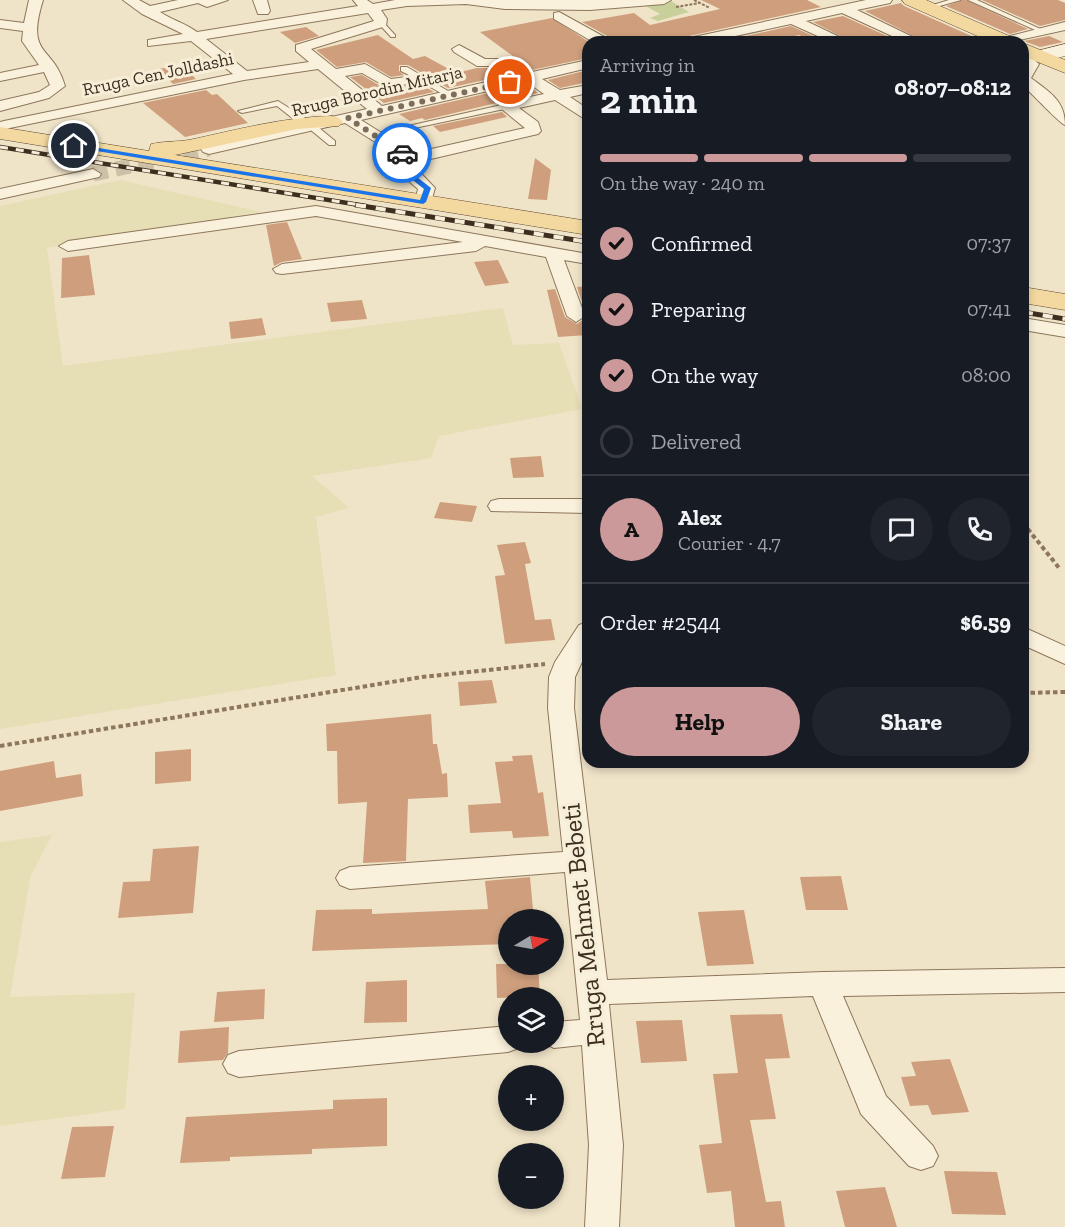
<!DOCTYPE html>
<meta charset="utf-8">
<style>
:root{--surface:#171b24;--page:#20242c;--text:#f1f3f6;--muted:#9ea1a6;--line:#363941;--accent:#cc999b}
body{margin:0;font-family:"Zilla Slab",serif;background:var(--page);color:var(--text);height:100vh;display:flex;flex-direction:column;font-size:22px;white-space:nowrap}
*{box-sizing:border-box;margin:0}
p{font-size:20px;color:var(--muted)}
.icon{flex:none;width:33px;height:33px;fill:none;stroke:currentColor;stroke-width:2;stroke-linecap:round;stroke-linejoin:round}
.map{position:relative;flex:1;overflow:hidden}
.sheet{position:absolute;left:582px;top:36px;width:447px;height:732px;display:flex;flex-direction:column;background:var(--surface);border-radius:18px;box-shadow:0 3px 9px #0003}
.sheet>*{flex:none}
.needle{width:39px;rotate:80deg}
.controls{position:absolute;left:498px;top:909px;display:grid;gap:12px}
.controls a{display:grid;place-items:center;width:66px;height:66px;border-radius:50%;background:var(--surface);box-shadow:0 3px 9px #0003;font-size:30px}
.pin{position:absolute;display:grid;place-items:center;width:51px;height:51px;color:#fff;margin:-26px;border:3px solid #fff;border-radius:50%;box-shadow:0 2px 6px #0007}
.courier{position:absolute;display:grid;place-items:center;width:60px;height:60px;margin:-30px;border:4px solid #1a73e8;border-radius:50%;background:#fff;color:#222;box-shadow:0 2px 8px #0007}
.summary em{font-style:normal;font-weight:700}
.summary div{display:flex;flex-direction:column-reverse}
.summary{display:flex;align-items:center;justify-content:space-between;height:102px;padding:0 18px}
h1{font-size:39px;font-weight:700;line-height:45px}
.bar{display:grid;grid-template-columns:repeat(4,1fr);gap:9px 6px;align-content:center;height:72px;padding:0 18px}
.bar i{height:8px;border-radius:4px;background:var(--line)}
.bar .current{background:var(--accent)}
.bar p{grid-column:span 4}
.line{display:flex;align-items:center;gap:15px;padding:0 18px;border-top:2px solid var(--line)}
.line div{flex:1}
.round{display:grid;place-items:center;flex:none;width:63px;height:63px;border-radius:32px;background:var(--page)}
ol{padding:0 18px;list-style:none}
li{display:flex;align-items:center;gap:18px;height:66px}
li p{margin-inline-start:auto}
li .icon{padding:6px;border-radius:50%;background:var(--accent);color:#111;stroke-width:4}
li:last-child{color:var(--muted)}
li i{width:33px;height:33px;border:3px solid var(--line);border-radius:50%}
.button{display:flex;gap:12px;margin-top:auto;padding:12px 18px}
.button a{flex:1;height:69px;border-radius:36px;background:var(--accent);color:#111;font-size:24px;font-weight:700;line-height:69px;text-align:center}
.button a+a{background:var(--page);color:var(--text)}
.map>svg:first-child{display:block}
.farmland{fill:#e6deb5}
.green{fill:#c9cf9b}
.building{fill:#cf9f7d}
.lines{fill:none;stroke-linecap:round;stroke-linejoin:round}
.street-tunnel{stroke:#ccc0a6;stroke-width:15;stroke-dasharray:15 8;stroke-linecap:butt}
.lane-casing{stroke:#8d765c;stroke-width:2}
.street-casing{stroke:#8d765c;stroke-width:2}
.secondary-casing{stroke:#6f573f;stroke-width:1}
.primary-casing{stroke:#5b4430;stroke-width:1}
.path-far1{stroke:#8d765c;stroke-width:2;stroke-dasharray:3 1.5;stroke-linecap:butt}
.path{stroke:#8d765c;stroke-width:4;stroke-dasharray:4.5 3;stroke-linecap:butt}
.lane{fill:#faf1dc;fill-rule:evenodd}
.street{fill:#faf1dc;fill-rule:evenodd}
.secondary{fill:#faf1dc;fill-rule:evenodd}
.primary{fill:#f3d9a0;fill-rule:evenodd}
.rail-far1-casing{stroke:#3d2e20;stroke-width:4.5}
.rail-casing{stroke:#3d2e20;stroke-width:5}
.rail-far1{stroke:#f7eed8;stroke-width:3;stroke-dasharray:8;stroke-linecap:butt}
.rail{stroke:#f7eed8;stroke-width:4;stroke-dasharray:10;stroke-linecap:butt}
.route{fill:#1a73e8}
.done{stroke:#7c6e5b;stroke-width:6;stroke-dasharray:0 10.8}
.labels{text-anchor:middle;stroke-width:6;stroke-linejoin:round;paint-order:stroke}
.far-street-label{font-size:18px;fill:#3d2e20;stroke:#f7eed8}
.near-street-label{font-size:26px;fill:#3d2e20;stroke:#f7eed8}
</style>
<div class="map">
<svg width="1065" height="1227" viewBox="0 0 1065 1227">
<rect width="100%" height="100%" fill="#f0e4c8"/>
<path class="farmland" d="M120 180 261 212 47 248 63 366 503 308 513 345 559 343 582 409 439 436 431 458 312 476 349 508 316 517 336 675 0 729V206Z
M52 835 30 878 10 997 135 993 125 1109 0 1126V842Z"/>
<path class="green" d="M671 1 689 12 658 21 650 18 660 14 642 4Z"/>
<path class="building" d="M701 0H807L821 7 689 36 680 42H612L609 37 582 22 634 13 650 25 720 9Z
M963 0H966L1028 29 1010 34 946 6Z
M982 0H1058L1065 3V20L1040 26Z
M901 3 904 6 985 42H925L865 11Z
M843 16 900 42H852L813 22Z
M552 18 589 42 588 58 532 70 480 32Z
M791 26 826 42H813L799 35 770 42H719Z
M306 27 319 36 295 43 280 32Z
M378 35 413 59 425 56 456 73 477 68H503L512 74 448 88 408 65H399V71L404 75 391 77 366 62 337 67 316 50Z
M1049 36 1063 42 1040 47 1024 41Z
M182 65 196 79 173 84 159 69Z
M588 70V82L560 88 548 80Z
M362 75 387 90 420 84 434 92 384 103 350 77Z
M527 84 538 93 425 120 422 118 410 121 399 114Z
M206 90 212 95 217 94 248 123 185 137 143 103Z
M502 112 507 117 440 132 433 126Z
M535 158 551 170 547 200 528 199Z
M287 222 302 259 282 262 274 266 266 225Z
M89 255 95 295 61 298 62 258Z
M498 260 509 283 485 286 474 262Z
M588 286V335L558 337 547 290 555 289 565 317 577 324 587 317 577 287Z
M362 300 367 319 331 322 327 303Z
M262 318 266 335 231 339 229 322Z
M541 456 544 477 513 478 510 458Z
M440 502 477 506 472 522 434 518Z
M525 542 531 563 525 564 535 620 551 619 555 640 505 644 495 576 505 575 497 545Z
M492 680 497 703 460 706 458 682Z
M431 714 433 744H437L442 774 447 773 448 797 408 799 406 861 363 863 367 802 338 804 337 751H327L326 724Z
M191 749V781L155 784V752Z
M532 755 538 793 543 792 549 836 513 838 512 831 470 833 468 805 501 803 495 762 513 761 512 756Z
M54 761 56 778 81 774 83 796 0 811V771Z
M199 846 193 913 118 918 123 882 150 881 153 849Z
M841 876 848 910H806L800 877Z
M530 877 534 920H508V944L312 951 316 910 372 909V914L488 909 485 881Z
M744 910 754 964 707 966 698 912Z
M496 964H538L540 996 497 998Z
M407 980V1022L364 1023 366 982Z
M265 989 264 1019 214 1022 217 992Z
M782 1014 790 1058 765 1059 776 1119 750 1120 766 1202 781 1201 785 1227H735L731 1191 707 1193 699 1145 722 1143 713 1074 738 1073 730 1015Z
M682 1020 687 1061 641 1063 636 1021Z
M229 1027 228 1053 223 1060 178 1063 180 1031Z
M950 1059 969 1112 932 1115 928 1105 910 1106 901 1077 916 1076 911 1062Z
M387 1098V1146L312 1149V1154L230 1157V1161L180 1163 186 1117 333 1109V1100Z
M114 1126 105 1177 61 1179 72 1127Z
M944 1171 997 1172 1006 1215 952 1214Z
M885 1187 897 1227H845L836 1191Z"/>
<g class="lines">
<path class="street-tunnel" d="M93 174 209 149"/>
<defs>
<path id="lane" d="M949 0H961L936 7 933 5Z
M968 0H977L1047 32 1042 33Z
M379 22H383L395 35V37H391L379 24Z
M401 67H407L455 95 448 97 407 74 401 71Z
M278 101 313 123 309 125 296 121 277 106 242 113 238 111Z
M506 104H509V108L372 137 368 135Z
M312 127H318L335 141V145H329L312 131Z"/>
<path id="street" d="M29 0H43C25 58 53 44 65 86L49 98 0 111V101L39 92 50 85 44 72 0 81V73L39 65 22 41 23 31 0 28V20L24 23Z
M123 0H139L150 6 178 0H228L207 7 198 3 160 12C172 20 185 23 197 32L358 6 353 0H367L373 4 395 0H671L664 4 590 10 505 9 466 4 407 6 381 10 387 19 386 26 311 49 336 69 365 64 391 79 421 75 423 78 421 81 388 88 362 73 345 76 382 106 517 75 504 66H477L454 52 452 49 459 45 485 59H512L532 72 588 60V68L542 79 560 90 588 85V93L570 97 588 109V121L555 100 519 108 538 122 541 131 538 134 418 162 413 161 411 163 435 188 431 202 423 207 415 202 418 189 405 178 395 163 399 157 345 123 209 154 203 152 201 149 203 146 367 109 318 69 244 80 0 130V122L4 121 233 74 191 41 148 46V40L183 34 142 14ZM368 13 374 21 296 45V51L309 62 247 71 206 39ZM527 82 544 94 501 103 498 106 525 128 418 152 409 150 361 120Z
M253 0H267L270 11 268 14H258Z
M866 0H892L890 3 857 10 923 42H905L842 13 806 21 850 42H831L791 24 708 42H682L689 38Z
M559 12 608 39 610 42H593L554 19V13Z
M1065 22V30L1010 42 1008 39 1010 36Z
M1023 56 1031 57 1039 64 1031 78C1049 92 1065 100 1065 125 1059 123 1032 93 1023 86Z
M93 169 101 174 99 177 0 199V189Z
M316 206 588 254V264L564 260 585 316 576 322 567 316 546 257 485 246 476 251 282 274 276 273 273 269 282 264 463 242 316 216 68 251 59 246 68 241Z
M1023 318 1065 325V337L1023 330Z
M499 499H588V513L491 511 488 506 491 501Z
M588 622V649L575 677 574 708 607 980 823 972 1065 968V992L843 996 886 1096 933 1146 938 1156 933 1166 921 1170 909 1166 861 1114 813 996 609 1004 623 1145 619 1227H585L589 1145 582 1045 554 1048 542 1042H554V1022L580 1020 565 872 350 889 340 885 336 878 340 871 350 867 563 852 548 708 549 677 555 662 579 625Z
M1023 627 1065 646V664L1023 645Z
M508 1026V1042H522L519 1048 508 1052 239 1077 228 1073 223 1064 228 1055 239 1051Z"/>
<path id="secondary" d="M1065 44V56L1040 62 1030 56 1033 52Z"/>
<path id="primary" d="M902 0H926L1014 38 1017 42H991L905 4Z
M1023 43 1065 60V73L1023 56Z
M332 116 339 118 343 122 339 126 297 129 175 155 588 221V235L0 139V127L149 151 151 144C164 141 176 142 189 140 236 130 283 117 332 116Z
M1023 287 1065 294V310L1023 303Z"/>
</defs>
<use href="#lane" class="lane-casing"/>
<use href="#street" class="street-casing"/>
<use href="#secondary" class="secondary-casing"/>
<use href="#primary" class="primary-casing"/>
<path class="path-far1" d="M694 0 710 8
M676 7 699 3"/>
<path class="path" d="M1023 523 1060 569
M1023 693 1065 692
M0 746 422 677 545 664"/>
<use href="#lane" class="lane"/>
<use href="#street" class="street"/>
<use href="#secondary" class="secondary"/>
<use href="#primary" class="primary"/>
<defs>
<path id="rail-far1" d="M0 147 366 206"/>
<path id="rail" d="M356 205 588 242
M1023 312 1065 319"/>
</defs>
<use href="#rail-far1" class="rail-far1-casing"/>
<use href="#rail" class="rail-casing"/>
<use href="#rail-far1" class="rail-far1"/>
<use href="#rail" class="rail"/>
</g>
<path class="route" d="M74 144 420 200 424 189 409 177 400 163 404 156 399 153 402 151 411 155 407 163 413 174 431 188 426 202 423 204 72 147Z"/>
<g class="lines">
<path class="done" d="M402 153 348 118 510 82"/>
</g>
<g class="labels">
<g class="far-street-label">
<text transform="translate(158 74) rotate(-12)" y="6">Rruga Cen Jolldashi</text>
<text transform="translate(377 91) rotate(-13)" y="6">Rruga Borodin Mitarja</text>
</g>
<g class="near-street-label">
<text transform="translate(583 925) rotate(-96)" y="9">Rruga Mehmet Bebeti</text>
</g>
</g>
</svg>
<div class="controls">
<a><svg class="needle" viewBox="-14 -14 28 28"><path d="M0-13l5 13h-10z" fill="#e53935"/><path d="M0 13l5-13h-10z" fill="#9ea1a6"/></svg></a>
<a><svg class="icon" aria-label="layers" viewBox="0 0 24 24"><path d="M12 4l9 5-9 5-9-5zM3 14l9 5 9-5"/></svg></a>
<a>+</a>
<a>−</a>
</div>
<div class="pin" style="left:510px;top:82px;background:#ea580c"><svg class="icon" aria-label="bag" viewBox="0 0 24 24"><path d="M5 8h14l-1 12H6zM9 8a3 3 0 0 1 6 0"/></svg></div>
<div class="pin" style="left:74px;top:146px;background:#1f2937"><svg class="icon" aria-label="home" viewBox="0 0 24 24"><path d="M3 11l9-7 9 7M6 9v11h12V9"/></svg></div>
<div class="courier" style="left:402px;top:153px"><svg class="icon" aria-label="car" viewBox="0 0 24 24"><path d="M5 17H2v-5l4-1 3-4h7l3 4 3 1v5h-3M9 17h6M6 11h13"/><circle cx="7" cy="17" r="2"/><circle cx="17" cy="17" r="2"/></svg></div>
<section class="sheet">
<div class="summary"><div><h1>2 min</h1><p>Arriving in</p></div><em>08:07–08:12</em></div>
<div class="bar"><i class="current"></i><i class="current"></i><i class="current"></i><i></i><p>On the way · 240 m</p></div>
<ol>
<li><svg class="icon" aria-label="check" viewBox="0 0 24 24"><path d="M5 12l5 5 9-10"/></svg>Confirmed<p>07:37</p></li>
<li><svg class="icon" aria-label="check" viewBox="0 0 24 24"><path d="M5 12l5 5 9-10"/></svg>Preparing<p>07:41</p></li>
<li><svg class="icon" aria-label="check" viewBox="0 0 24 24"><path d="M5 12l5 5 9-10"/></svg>On the way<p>08:00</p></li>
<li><i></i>Delivered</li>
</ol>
<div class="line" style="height:108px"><b class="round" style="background:var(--accent);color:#111">A</b><div><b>Alex</b><p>Courier · 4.7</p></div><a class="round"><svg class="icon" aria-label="chat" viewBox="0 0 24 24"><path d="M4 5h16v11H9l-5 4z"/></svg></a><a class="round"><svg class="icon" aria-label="phone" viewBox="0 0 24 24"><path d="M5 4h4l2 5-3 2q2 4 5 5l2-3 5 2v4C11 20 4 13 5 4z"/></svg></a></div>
<div class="line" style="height:78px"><div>Order #2544</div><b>$6.59</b></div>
<div class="button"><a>Help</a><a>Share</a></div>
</section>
</div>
